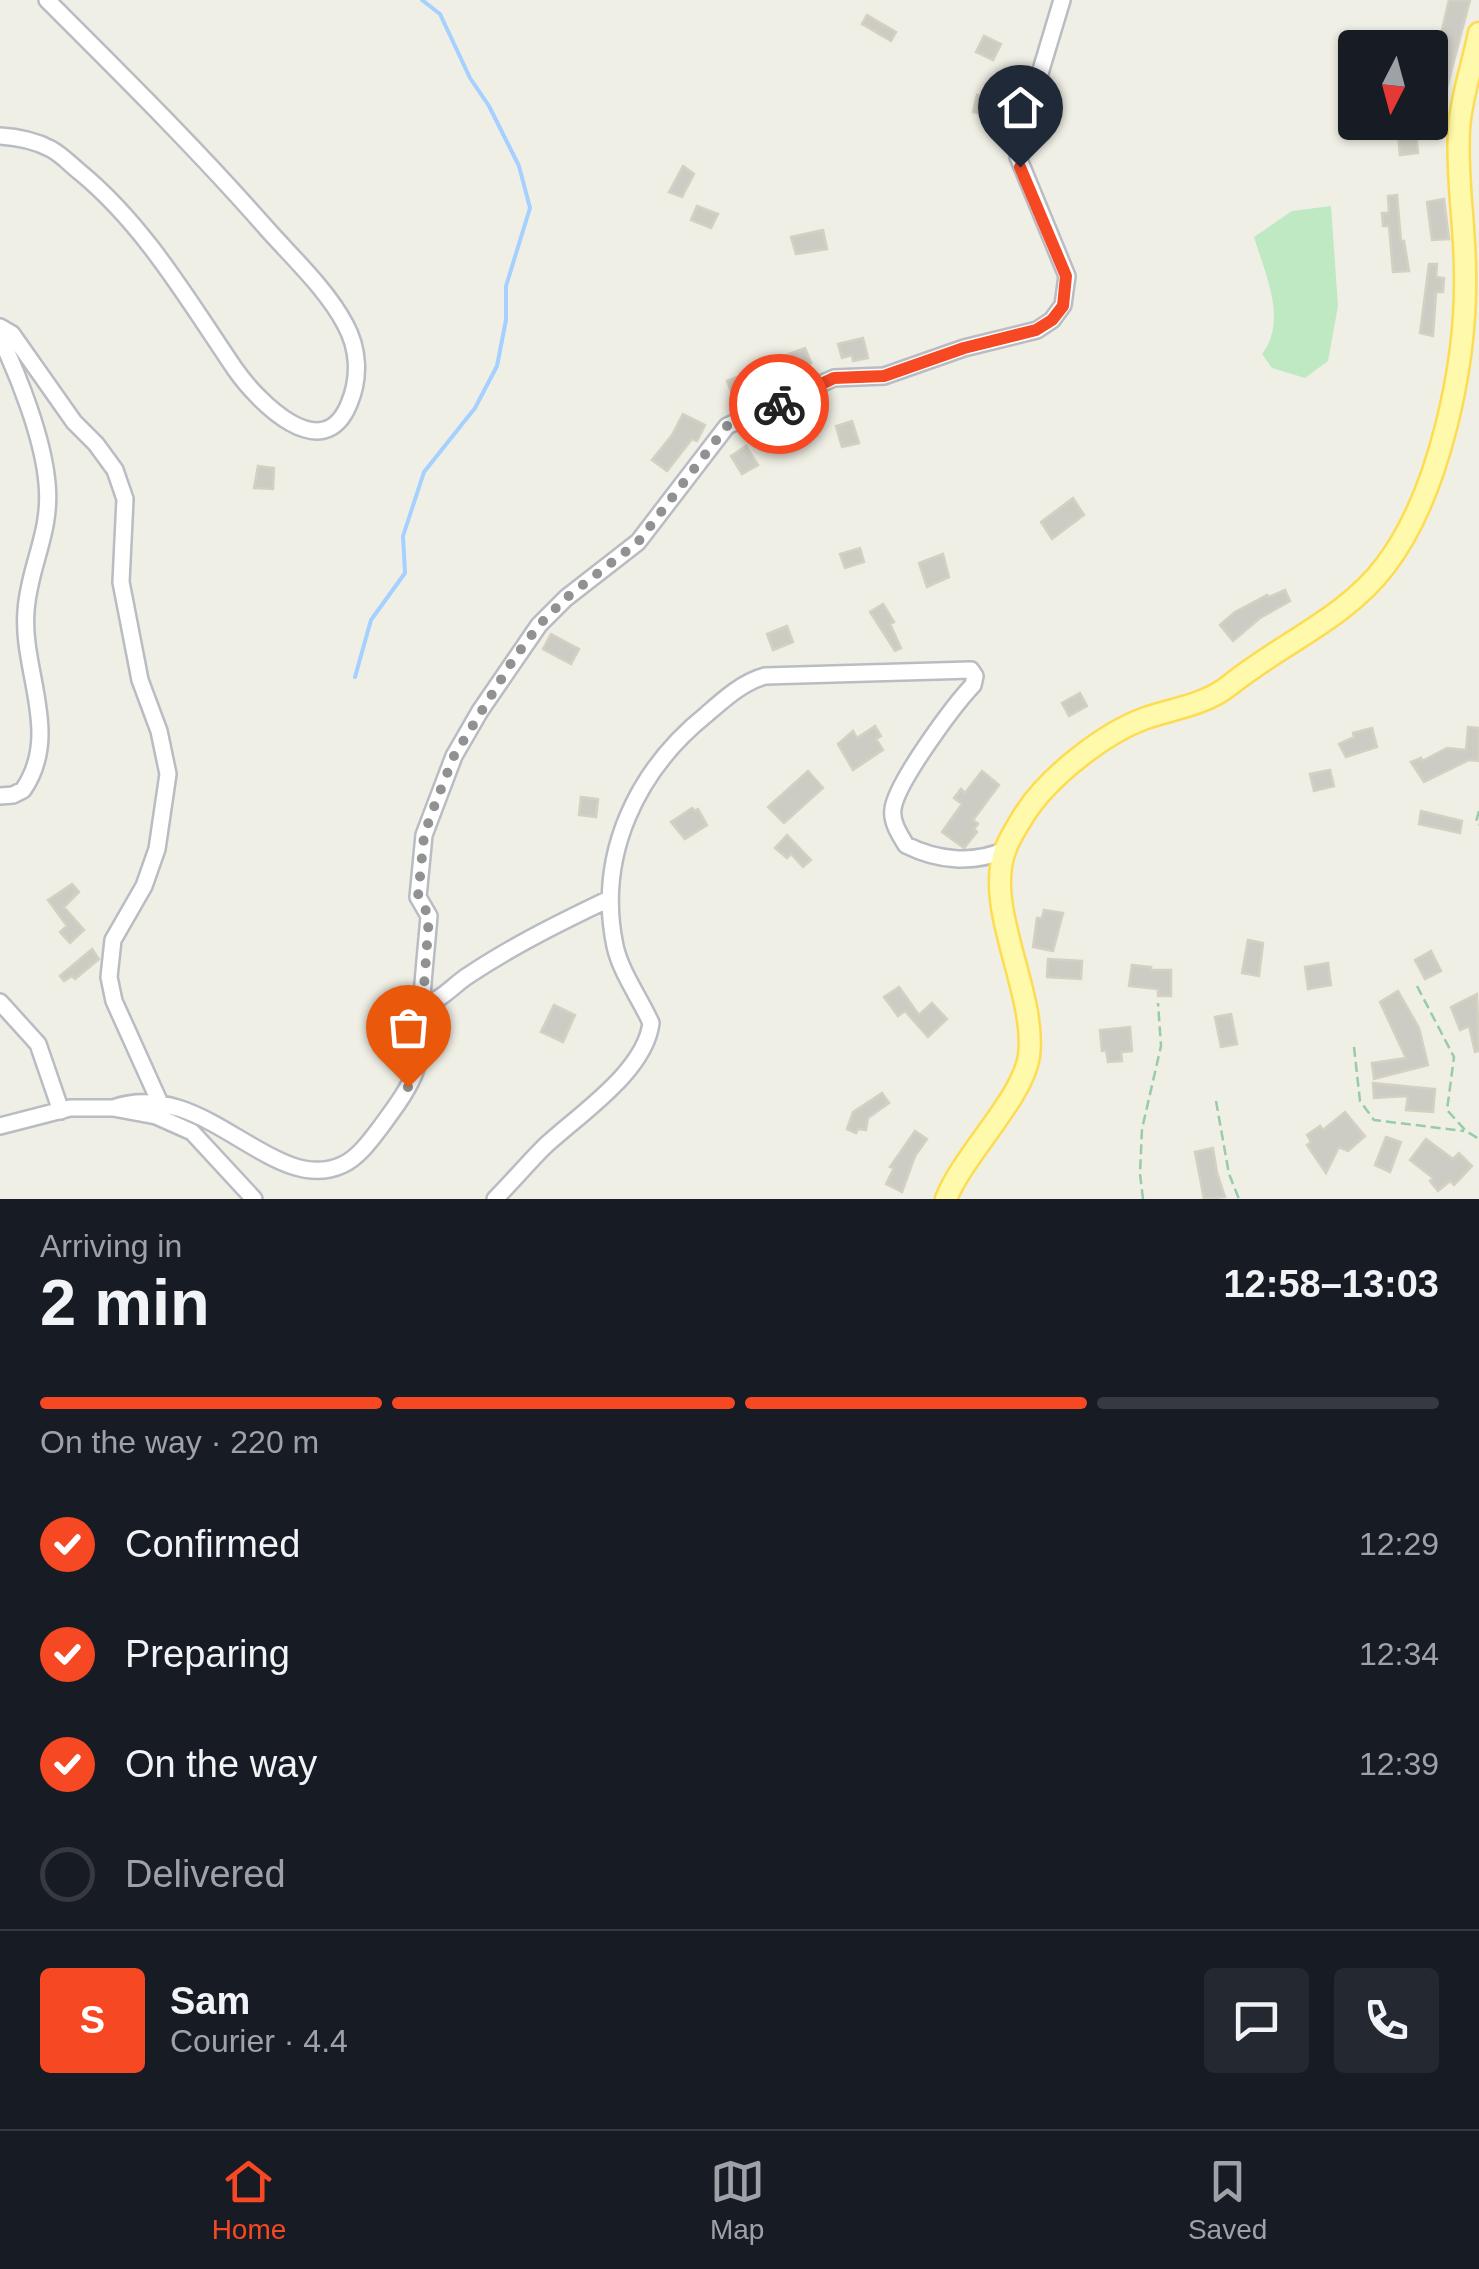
<!DOCTYPE html>
<meta charset="utf-8">
<style>
:root{--surface:#171b24;--page:#242831;--text:#f1f3f6;--muted:#9ea1a6;--line:#363941;--accent:#f74824}
body{margin:0;font-family:Arial,sans-serif;background:var(--page);color:var(--text);height:100vh;display:flex;flex-direction:column;font-size:38px;white-space:nowrap}
*{box-sizing:border-box;margin:0}
p{font-size:32px;color:var(--muted)}
.icon{flex:none;width:55px;height:55px;fill:none;stroke:currentColor;stroke-width:2;stroke-linecap:round;stroke-linejoin:round}
.map{position:relative;height:1199px;overflow:hidden}
.drawer{display:flex;flex-direction:column;background:var(--surface);flex:1}
.drawer>*{flex:none}
.needle{width:65px;rotate:186deg}
.fabs{position:absolute;left:1338px;top:30px;display:grid;gap:20px}
.fabs a{display:grid;place-items:center;width:110px;height:110px;border-radius:10px;background:var(--surface);box-shadow:0 2px 8px #0004;font-size:50px}
.pin{position:absolute;display:grid;place-items:center;width:85px;height:85px;color:#fff;margin:-102px -42px;border-radius:50% 50% 50% 0;rotate:-45deg;box-shadow:0 0 10px #0007}
.pin .icon{rotate:45deg}
.courier{position:absolute;display:grid;place-items:center;width:100px;height:100px;margin:-50px;border:8px solid #f74824;border-radius:50%;background:#fff;color:#222;box-shadow:0 2px 12px #0007}
.headline em{font-style:normal;font-weight:700}
.headline div{display:flex;flex-direction:column-reverse}
.headline{display:flex;align-items:center;justify-content:space-between;height:170px;padding:0 40px}
h1{font-size:65px;font-weight:700;line-height:75px}
.bar{display:grid;grid-template-columns:repeat(4,1fr);gap:15px 10px;align-content:center;height:120px;padding:0 40px}
.bar i{height:12px;border-radius:8px;background:var(--line)}
.bar .current{background:var(--accent)}
.bar p{grid-column:span 4}
.line{display:flex;align-items:center;gap:25px;padding:0 40px;border-top:2px solid var(--line)}
.line div{flex:1}
.round{display:grid;place-items:center;flex:none;width:105px;height:105px;border-radius:10px;background:var(--page)}
ol{padding:0 40px;list-style:none}
li{display:flex;align-items:center;gap:30px;height:110px}
li p{margin-inline-start:auto}
li .icon{padding:10px;border-radius:50%;background:var(--accent);color:#fff;stroke-width:4}
li:last-child{color:var(--muted)}
li i{width:55px;height:55px;border:5px solid var(--line);border-radius:50%}
.tabs{display:flex;justify-content:space-around;align-items:center;height:140px;border-top:2px solid var(--line);background:var(--surface);font-size:28px;color:var(--muted)}
.tabs a{display:grid;justify-items:center;gap:5px}
.tabs .current{color:var(--accent)}
.map>svg:first-child{display:block}
.green{fill:#bfe9c3}
.lines{fill:none;stroke-linecap:round;stroke-linejoin:round}
.stream{stroke:#a6d0ff;stroke-width:4}
.building{fill:#cdccc4;stroke:#d5d1c2;stroke-width:2.5}
.minor-casing{stroke:#b9bcc2;stroke-width:20}
.major-casing{stroke:#fddc51;stroke-width:25}
.path{stroke:#97cbab;stroke-width:2.5;stroke-dasharray:10 5;stroke-linecap:butt}
.minor{stroke:#fff;stroke-width:15}
.major{stroke:#fff9ab;stroke-width:20}
.done{stroke:#909292;stroke-width:10;stroke-dasharray:0 18}
.route{stroke:#f74824;stroke-width:12}
</style>
<div class="map">
<svg width="1479" height="1199" viewBox="0 0 1479 1199">
<rect width="100%" height="100%" fill="#f0efe5"/>
<path class="green" d="M1331 206 1338 306 1328 361 1305 378 1272 368 1262 354C1288 320 1265 274 1254 237L1292 211Z"/>
<g class="lines">
<path class="stream" d="M355 677 371 620 405 573 403 536 424 472 475 408 497 366 506 320V286L530 208 519 166 489 106 470 78 440 14 422 0"/>
</g>
<path class="building" d="M1449 0H1470L1444 99 1433 97 1437 70 1433 69Z
M867 15 896 32 891 41 862 24Z
M984 36 1001 44 993 60 976 52Z
M977 95 995 99 991 116 973 112Z
M1416 132 1418 153 1400 155 1398 133Z
M683 166 694 174 682 197 669 192Z
M1397 195 1401 241H1404L1409 271 1393 272 1389 226H1383L1382 213H1389L1388 196Z
M1444 199 1449 239 1432 240 1427 202Z
M697 206 718 214 711 228 691 220Z
M823 230 827 249 796 254 791 237Z
M1429 264H1437L1436 277 1444 278 1443 292H1436L1433 336 1420 333Z
M863 338 868 358 853 361 852 355 842 358 838 344Z
M805 348 811 363 793 370 791 364 785 367 781 357Z
M742 375 750 394 735 401 727 381Z
M683 414 705 425 697 441 692 439 667 471 652 460 672 435Z
M852 421 859 443 842 447 836 426Z
M746 446 758 465 742 474 731 456Z
M258 466 274 468 273 489 254 488Z
M1073 498 1084 515 1052 539 1041 522Z
M860 548 864 562 845 568 840 554Z
M943 554 949 577 927 587 919 563Z
M1285 590 1290 601 1260 618 1233 641 1220 625 1235 612 1267 595 1269 597Z
M883 604 894 622 890 624 901 648 895 651 870 612Z
M787 626 793 642 773 650 767 634Z
M551 634 579 649 571 664 543 649Z
M1080 693 1087 706 1069 716 1062 703Z
M875 726 881 736 876 739 883 750 853 770 838 744 853 731 857 738Z
M1468 727 1479 728V761L1469 760 1424 782 1411 762 1421 758 1422 761 1447 748 1466 750Z
M1372 728 1377 747 1346 757 1339 744 1354 737 1353 733Z
M1330 770 1334 786 1314 791 1310 774Z
M808 771 823 788 784 823 768 807Z
M982 771 999 785 973 820 978 824 974 829 977 832 964 848 942 832 962 804 954 798 961 789 965 793Z
M581 797 598 799 596 817 579 815Z
M692 808 695 811 698 809 707 825 685 839 671 822Z
M1421 811 1462 821 1460 833 1419 824Z
M787 835 811 860 803 867 791 854 787 858 775 848Z
M72 884 79 892 64 907 84 930 70 943 60 932 67 926 48 900Z
M1044 910 1063 913 1053 951 1033 947 1037 918H1042Z
M1248 940 1263 943 1259 976 1242 973Z
M92 949 99 959 75 979 72 976 64 981 60 976Z
M1431 951 1441 971 1425 979 1415 960Z
M1048 959 1082 961 1081 979 1047 977Z
M1328 963 1331 985 1308 989 1305 967Z
M1132 965 1151 967 1150 970H1171V996H1158V989L1129 986Z
M899 987 919 1015 932 1003 947 1019 928 1037 905 1011 898 1016 884 997Z
M1398 991 1419 1028 1428 1065 1374 1079 1372 1063 1406 1058 1380 1002Z
M1477 994 1479 1051 1475 1052 1469 1026 1460 1030 1451 1007Z
M554 1005 575 1015 563 1042 541 1032Z
M1231 1014 1237 1044 1221 1047 1215 1017Z
M1130 1027 1132 1051 1121 1052 1122 1061 1108 1062 1106 1050 1102 1051 1100 1030Z
M1373 1083 1435 1089 1433 1112 1406 1110 1408 1096 1374 1098Z
M882 1093 889 1103 868 1118 866 1130 858 1129 856 1133 847 1129 853 1112Z
M1345 1112 1365 1136 1348 1151 1339 1147 1326 1173 1307 1145 1311 1142 1307 1135 1320 1126 1323 1130Z
M915 1131 927 1139 915 1156 902 1192 886 1184 894 1168 890 1167Z
M1386 1137 1401 1142 1390 1172 1375 1165Z
M1426 1139 1453 1159 1459 1153 1472 1166 1454 1185 1450 1181 1438 1191 1430 1181 1433 1178 1410 1160Z
M1213 1148 1217 1173 1225 1197 1204 1199 1195 1152Z"/>
<g class="lines">
<defs>
<path id="minor" d="M0 136C17 137 36 141 51 149 62 155 71 165 81 173 145 226 188 300 235 369 258 402 323 468 349 404 360 378 359 349 345 324 327 290 294 259 268 230 198 150 122 75 47 0
M0 327 12 334 74 422 96 444 115 470 125 499 121 582 140 680 159 731 168 774 157 849 144 886 113 940 109 977 114 1001 160 1103
M0 337C19 377 43 438 47 483 52 533 29 565 26 611 21 671 62 734 23 790L13 795 0 796
M0 1002 38 1044 61 1111
M422 1004C440 1003 454 984 469 975 514 945 561 922 609 899
M113 1108C204 1076 273 1197 342 1165 357 1159 371 1140 380 1128 393 1110 409 1090 416 1069 421 1055 420 1038 420 1023 422 988 426 952 429 916L418 897 424 835 454 756 480 711 539 625 566 598 638 542 727 426 834 378 884 376 964 348 1037 330 1052 320 1063 305 1067 276 1018 157 1022 133 1062 0
M0 1126 70 1108H113L156 1116 192 1132 254 1199
M495 1199C512 1182 527 1164 544 1147 578 1115 645 1072 651 1023 640 998 621 973 615 946 596 855 637 770 707 714 724 699 743 682 765 676L971 670 975 676 973 685C954 705 896 783 893 809 891 822 900 835 906 845 938 861 973 864 1005 850"/>
<path id="major" d="M946 1199C963 1155 1023 1098 1029 1056 1037 992 982 906 1006 848 1010 837 1018 825 1024 815 1048 777 1104 733 1146 718 1175 708 1205 705 1230 685 1280 644 1345 619 1385 566 1440 494 1467 362 1465 272 1465 224 1456 177 1459 129 1461 97 1473 64 1479 33"/>
</defs>
<use href="#minor" class="minor-casing"/>
<use href="#major" class="major-casing"/>
<path class="path" d="M1479 811 1476 822 1479 825
M1417 986 1454 1057 1447 1110 1466 1131 1479 1139
M1354 1047 1360 1101 1374 1120 1464 1131
M1216 1101 1229 1174 1239 1199
M1143 1199 1140 1174 1142 1129 1161 1046 1158 1003"/>
<use href="#minor" class="minor"/>
<use href="#major" class="major"/>
</g>
<g class="lines">
<path class="done" d="M408 1087 419 1058 429 916 418 897 424 836 432 812 454 756 513 660 539 625 566 598 638 542 727 426 779 404"/>
<path class="route" d="M779 404 834 378 884 376 964 348 1036 330 1052 320 1063 306 1066 276 1020 167"/>
</g>
</svg>
<div class="fabs">
<a><svg class="needle" viewBox="-14 -14 28 28"><path d="M0-13l5 13h-10z" fill="#e53935"/><path d="M0 13l5-13h-10z" fill="#9ea1a6"/></svg></a>
</div>
<div class="pin" style="left:408px;top:1087px;background:#ea580c"><svg class="icon" aria-label="bag" viewBox="0 0 24 24"><path d="M5 8h14l-1 12H6zM9 8a3 3 0 0 1 6 0"/></svg></div>
<div class="pin" style="left:1020px;top:167px;background:#1f2937"><svg class="icon" aria-label="home" viewBox="0 0 24 24"><path d="M3 11l9-7 9 7M6 9v11h12V9"/></svg></div>
<div class="courier" style="left:779px;top:404px"><svg class="icon" aria-label="bike" viewBox="0 0 24 24"><circle cx="6" cy="16" r="4"/><circle cx="18" cy="16" r="4"/><path d="M6 16l4-8h5l3 8M10 8l3 8H6M13 5h3"/></svg></div>
</div>
<section class="drawer">
<div class="headline"><div><h1>2 min</h1><p>Arriving in</p></div><em>12:58–13:03</em></div>
<div class="bar"><i class="current"></i><i class="current"></i><i class="current"></i><i></i><p>On the way · 220 m</p></div>
<ol>
<li><svg class="icon" aria-label="check" viewBox="0 0 24 24"><path d="M5 12l5 5 9-10"/></svg>Confirmed<p>12:29</p></li>
<li><svg class="icon" aria-label="check" viewBox="0 0 24 24"><path d="M5 12l5 5 9-10"/></svg>Preparing<p>12:34</p></li>
<li><svg class="icon" aria-label="check" viewBox="0 0 24 24"><path d="M5 12l5 5 9-10"/></svg>On the way<p>12:39</p></li>
<li><i></i>Delivered</li>
</ol>
<div class="line" style="height:180px"><b class="round" style="background:var(--accent);color:#fff">S</b><div><b>Sam</b><p>Courier · 4.4</p></div><a class="round"><svg class="icon" aria-label="chat" viewBox="0 0 24 24"><path d="M4 5h16v11H9l-5 4z"/></svg></a><a class="round"><svg class="icon" aria-label="phone" viewBox="0 0 24 24"><path d="M5 4h4l2 5-3 2q2 4 5 5l2-3 5 2v4C11 20 4 13 5 4z"/></svg></a></div>
</section>
<nav class="tabs">
<a class="current"><svg class="icon" aria-label="home" viewBox="0 0 24 24"><path d="M3 11l9-7 9 7M6 9v11h12V9"/></svg>Home</a>
<a><svg class="icon" aria-label="map" viewBox="0 0 24 24"><path d="M3 6l6-2 6 2 6-2v14l-6 2-6-2-6 2zM9 4v14M15 6v14"/></svg>Map</a>
<a><svg class="icon" aria-label="saved" viewBox="0 0 24 24"><path d="M7 4h10v16l-5-4-5 4z"/></svg>Saved</a>
</nav>
